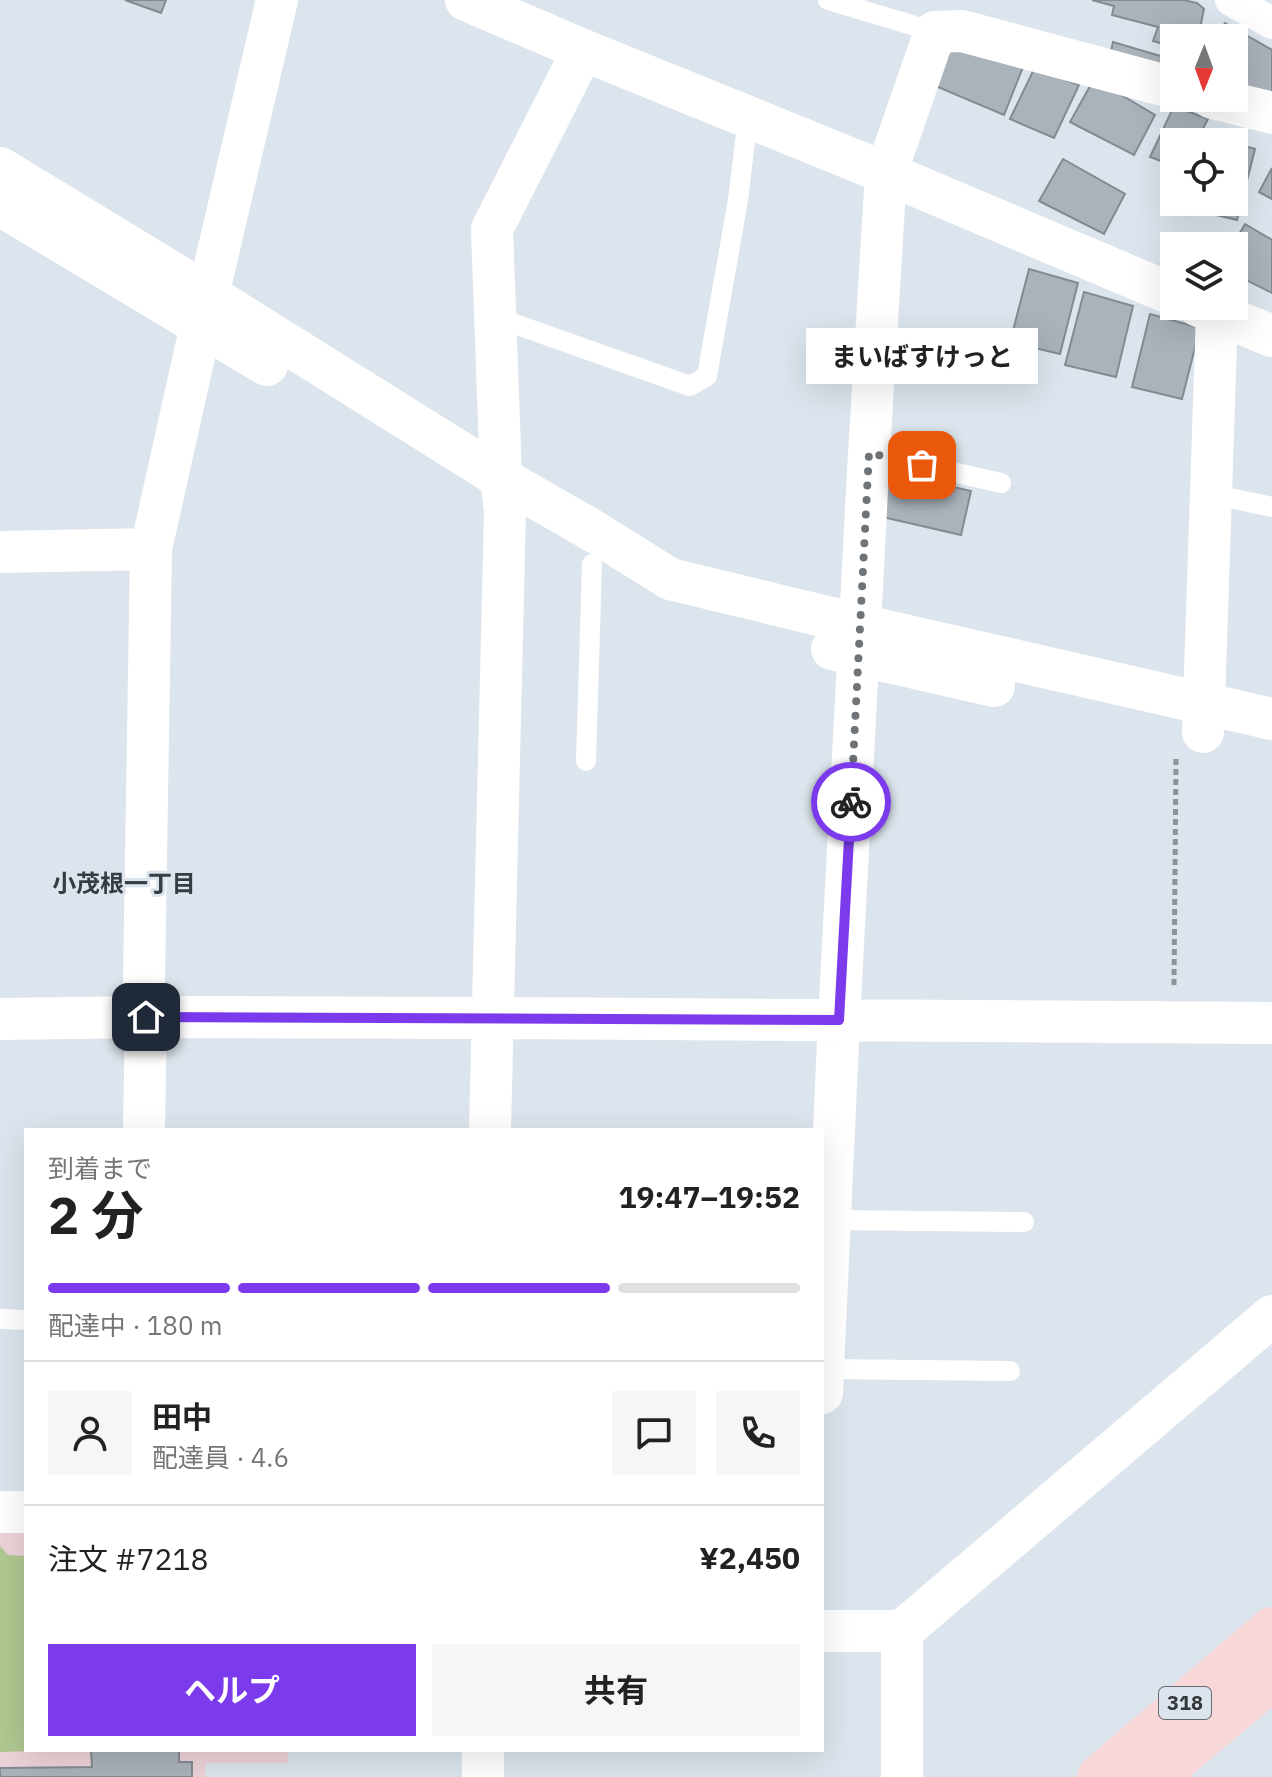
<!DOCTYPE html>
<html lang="ja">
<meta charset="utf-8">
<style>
:root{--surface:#fff;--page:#f6f6f6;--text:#222;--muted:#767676;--line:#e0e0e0;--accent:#7c3aed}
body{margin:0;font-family:"IBM Plex Sans","Noto Sans JP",sans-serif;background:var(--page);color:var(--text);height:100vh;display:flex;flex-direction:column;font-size:30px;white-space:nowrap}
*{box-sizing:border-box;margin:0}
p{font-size:26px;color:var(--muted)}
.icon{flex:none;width:44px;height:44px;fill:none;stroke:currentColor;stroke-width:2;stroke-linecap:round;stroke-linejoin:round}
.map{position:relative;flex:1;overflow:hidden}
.panel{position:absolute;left:24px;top:1128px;width:800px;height:624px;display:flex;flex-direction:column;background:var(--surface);border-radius:0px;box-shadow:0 8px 32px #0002}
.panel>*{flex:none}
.needle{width:52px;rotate:181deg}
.fabs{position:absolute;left:1160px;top:24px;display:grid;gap:16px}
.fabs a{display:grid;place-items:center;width:88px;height:88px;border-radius:0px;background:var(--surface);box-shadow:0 8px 32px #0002;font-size:40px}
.pin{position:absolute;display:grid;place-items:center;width:68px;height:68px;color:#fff;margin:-34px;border-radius:16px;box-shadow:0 4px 12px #0006}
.courier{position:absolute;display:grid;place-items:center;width:80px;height:80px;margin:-40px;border:6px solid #7c3aed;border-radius:50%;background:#fff;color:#222;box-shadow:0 2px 10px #0007}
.bubble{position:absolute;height:56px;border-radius:0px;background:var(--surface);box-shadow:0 8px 32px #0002;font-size:26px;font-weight:700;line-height:56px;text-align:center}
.head em{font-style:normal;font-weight:700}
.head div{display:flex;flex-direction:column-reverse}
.head{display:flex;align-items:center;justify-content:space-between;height:136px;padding:0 24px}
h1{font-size:52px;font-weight:700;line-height:60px}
.bar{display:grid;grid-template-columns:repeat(4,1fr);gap:12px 8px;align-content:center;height:96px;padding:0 24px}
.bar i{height:10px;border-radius:6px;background:var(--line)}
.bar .selected{background:var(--accent)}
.bar p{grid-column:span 4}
.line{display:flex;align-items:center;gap:20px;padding:0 24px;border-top:2px solid var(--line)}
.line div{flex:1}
.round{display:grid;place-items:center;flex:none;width:84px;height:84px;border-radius:0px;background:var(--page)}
.action{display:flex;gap:16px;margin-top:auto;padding:16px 24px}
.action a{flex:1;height:92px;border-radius:0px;background:var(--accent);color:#fff;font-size:32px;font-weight:700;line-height:92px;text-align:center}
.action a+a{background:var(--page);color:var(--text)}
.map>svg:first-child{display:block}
.education{fill:#edd3d8}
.green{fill:#b0c891}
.building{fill:#aab2ba;stroke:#838b92;stroke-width:2}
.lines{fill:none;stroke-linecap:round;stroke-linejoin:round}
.path{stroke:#8d9499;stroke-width:5;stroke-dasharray:6 4;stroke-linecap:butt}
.service{stroke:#fff;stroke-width:20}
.pedestrian{stroke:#fff;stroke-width:32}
.minor{stroke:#fff;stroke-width:42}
.primary{stroke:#f8d7d9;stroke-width:44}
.done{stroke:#6f7479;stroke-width:8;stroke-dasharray:0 14.4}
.route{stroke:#7c3aed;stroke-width:10}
.labels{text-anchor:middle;stroke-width:6;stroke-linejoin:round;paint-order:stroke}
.shield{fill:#dce5ed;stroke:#666b70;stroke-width:2}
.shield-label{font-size:20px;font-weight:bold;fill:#34373a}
.neighbourhood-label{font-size:24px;font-weight:bold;fill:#353c42;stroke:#dce5ed}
</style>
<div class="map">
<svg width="1272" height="1777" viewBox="0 0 1272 1777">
<rect width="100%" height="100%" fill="#dce5ed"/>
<path class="education" d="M0 1524H26V1750H288V1763H206L205 1777H0Z"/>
<path class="green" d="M0 1546 8 1555 26 1556V1750H70L0 1752Z"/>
<path class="building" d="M125 0H166L161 13Z
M1092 0H1183L1197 3 1204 9 1198 38H1174V47L1153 41 1158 27 1112 15 1114 6Z
M1225 23 1272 50V100L1234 91V38H1215Z
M1113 42 1174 60V70L1111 51Z
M945 46 1023 67 1004 115 926 82Z
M1035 67 1079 85 1054 138 1010 119Z
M1094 79 1155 115 1134 155 1070 122Z
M1174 106 1208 119 1196 142H1174V166L1150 157Z
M1205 135 1229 142H1204Z
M1234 143 1255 149 1237 220 1187 208 1188 202H1234Z
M1063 159 1125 194 1104 234 1039 201Z
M1272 168V199L1259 192Z
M1245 224 1272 240V293L1234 274V246H1232Z
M1029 269 1078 283 1060 354 1010 342Z
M1084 292 1133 306 1116 377 1065 365Z
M1150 314 1200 328 1182 399 1132 387Z
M887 472 971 491 961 535 878 516Z
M91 1750H179V1762H192V1777H0V1768L92 1767Z"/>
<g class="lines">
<path class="path" d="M1174 985 1176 759"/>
<path class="service" d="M828 0 935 32
M495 317 690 386 707 376 738 200 748 117
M869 453 1001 483
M1211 494 1272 507
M586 761 592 564
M830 1220 1024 1222
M0 1319 26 1320
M823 1369 1010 1371"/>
<path class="pedestrian" d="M1231 0 1272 23"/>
<path class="minor" d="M466 0 583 50 886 173 1174 295
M1212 98 1272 113
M0 168 209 295 501 478 595 532 670 579 860 625 1272 719
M0 205 267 365
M1199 306 1272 336
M0 552 151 549
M832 649 994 686
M1203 732 1217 313
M0 1019 146 1017 492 1018 1272 1023
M144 1130 146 1017 144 982 151 549 201 325 277 0
M490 1130 505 511 501 478 492 229 583 50
M822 1393 839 1020 869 453 886 173 935 32 962 31 1174 88
M0 1512H26
M822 1631H902
M483 1750V1777
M902 1777V1631L1272 1316"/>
<path class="primary" d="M1099 1777 1272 1629
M1155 1777 1272 1679"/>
</g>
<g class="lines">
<path class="done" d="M851 802 869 453 922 465"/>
<path class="route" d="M146 1017 839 1020 851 802"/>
</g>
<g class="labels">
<rect class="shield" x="1159" y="1687" width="52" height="32" rx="6"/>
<g class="shield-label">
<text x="1185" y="1710">318</text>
</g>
<g class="neighbourhood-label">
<text x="124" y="892">小茂根一丁目</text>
</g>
</g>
</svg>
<div class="fabs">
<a><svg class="needle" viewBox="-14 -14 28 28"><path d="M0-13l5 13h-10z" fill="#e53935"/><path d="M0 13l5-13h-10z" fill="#767676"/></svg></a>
<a><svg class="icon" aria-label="locate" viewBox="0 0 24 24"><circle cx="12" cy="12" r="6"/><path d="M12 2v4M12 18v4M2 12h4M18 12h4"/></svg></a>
<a><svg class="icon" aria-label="layers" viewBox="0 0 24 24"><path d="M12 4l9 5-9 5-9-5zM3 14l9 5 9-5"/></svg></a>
</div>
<div class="pin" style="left:922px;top:465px;background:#ea580c"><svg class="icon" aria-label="bag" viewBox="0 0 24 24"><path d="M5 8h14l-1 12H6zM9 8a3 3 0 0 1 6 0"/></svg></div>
<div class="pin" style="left:146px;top:1017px;background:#1f2937"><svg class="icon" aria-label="home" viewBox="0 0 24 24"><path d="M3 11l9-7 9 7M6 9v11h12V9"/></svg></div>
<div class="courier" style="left:851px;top:802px"><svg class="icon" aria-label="bike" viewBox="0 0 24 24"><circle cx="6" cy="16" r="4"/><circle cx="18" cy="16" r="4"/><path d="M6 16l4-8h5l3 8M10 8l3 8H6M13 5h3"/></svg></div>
<div class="bubble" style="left:806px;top:328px;width:232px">まいばすけっと</div>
<section class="panel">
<div class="head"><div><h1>2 分</h1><p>到着まで</p></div><em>19:47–19:52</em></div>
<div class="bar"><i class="selected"></i><i class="selected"></i><i class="selected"></i><i></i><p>配達中 · 180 m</p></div>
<div class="line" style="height:144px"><a class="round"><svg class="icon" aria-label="person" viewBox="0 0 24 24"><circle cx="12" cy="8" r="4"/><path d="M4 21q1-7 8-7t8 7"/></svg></a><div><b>田中</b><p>配達員 · 4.6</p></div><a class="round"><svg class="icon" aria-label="chat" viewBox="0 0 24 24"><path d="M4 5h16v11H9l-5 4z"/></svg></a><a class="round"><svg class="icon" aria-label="phone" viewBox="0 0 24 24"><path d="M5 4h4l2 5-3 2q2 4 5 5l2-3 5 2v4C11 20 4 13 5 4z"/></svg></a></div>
<div class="line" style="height:104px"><div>注文 #7218</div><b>¥2,450</b></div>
<div class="action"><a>ヘルプ</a><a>共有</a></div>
</section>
</div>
